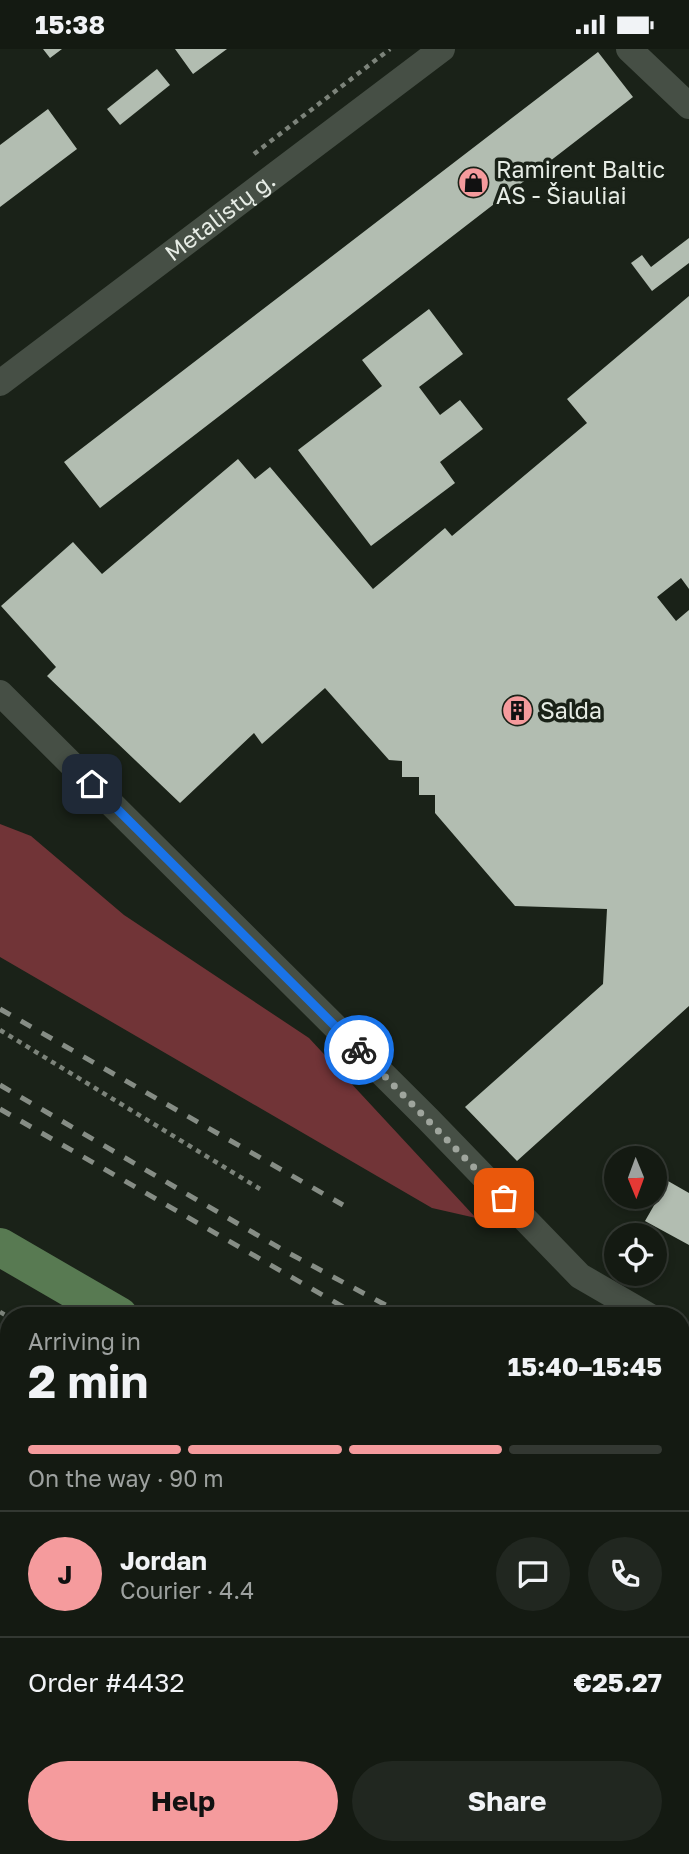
<!DOCTYPE html>
<meta charset="utf-8">
<style>
:root{--surface:#141a12;--page:#212720;--text:#f1f3f6;--muted:#9da19f;--line:#333832;--accent:#f59b9d}
body{margin:0;font-family:"Golos Text",sans-serif;background:var(--page);color:var(--text);height:100vh;display:flex;flex-direction:column;font-size:26px;white-space:nowrap}
*{box-sizing:border-box;margin:0}
p{font-size:23px;color:var(--muted)}
.icon{flex:none;width:38px;height:38px;fill:none;stroke:currentColor;stroke-width:2;stroke-linecap:round;stroke-linejoin:round}
.map{position:relative;flex:1;overflow:hidden}
.sheet{position:absolute;left:0px;top:1258px;width:690px;height:548px;display:flex;flex-direction:column;background:var(--surface);border-radius:28px 28px 0 0;box-shadow:0 4px 10px #0003,0 0 0 2px var(--line)}
.sheet>*{flex:none}
.needle{width:46px;rotate:179deg}
.buttons{position:absolute;left:604px;top:1097px;display:grid;gap:14px}
.buttons a{display:grid;place-items:center;width:63px;height:63px;border-radius:50%;background:var(--surface);box-shadow:0 4px 10px #0003,0 0 0 2px var(--line);font-size:35px}
.pin{position:absolute;display:grid;place-items:center;width:60px;height:60px;color:#fff;margin:-30px;border-radius:14px;box-shadow:0 4px 10px #0006}
.courier{position:absolute;display:grid;place-items:center;width:70px;height:70px;margin:-35px;border:5px solid #1a73e8;border-radius:50%;background:#fff;color:#222;box-shadow:0 2px 9px #0007}
.headline em{font-style:normal;font-weight:700}
.headline div{display:flex;flex-direction:column-reverse}
.headline{display:flex;align-items:center;justify-content:space-between;height:119px;padding:0 28px}
h1{font-size:46px;font-weight:700;line-height:52px}
.bar{display:grid;grid-template-columns:repeat(4,1fr);gap:10px 7px;align-content:center;height:84px;padding:0 28px}
.bar i{height:9px;border-radius:5px;background:var(--line)}
.bar .selected{background:var(--accent)}
.bar p{grid-column:span 4}
.line{display:flex;align-items:center;gap:18px;padding:0 28px;border-top:2px solid var(--line)}
.line div{flex:1}
.round{display:grid;place-items:center;flex:none;width:74px;height:74px;border-radius:37px;background:var(--page)}
.button{display:flex;gap:14px;margin-top:auto;padding:14px 28px}
.button a{flex:1;height:80px;border-radius:42px;background:var(--accent);color:#111;font-size:28px;font-weight:700;line-height:80px;text-align:center}
.button a+a{background:var(--page);color:var(--text)}
.status{display:flex;justify-content:space-between;align-items:center;height:49px;padding:0 35px;background:var(--surface);direction:ltr}
.status svg{height:19px;fill:currentColor}
.map>svg:first-child{display:block}
.forest{fill:#713437}
.building{fill:#b2bdb1}
.lines{fill:none;stroke-linecap:round;stroke-linejoin:round}
.path{stroke:#7c837a;stroke-width:4.5;stroke-dasharray:5 5;stroke-linecap:butt}
.minor{stroke:#464f45;stroke-width:26}
.primary{stroke:#587a52;stroke-width:38}
.rail{stroke:#868d85;stroke-width:5;stroke-dasharray:12 12;stroke-linecap:butt}
.done{stroke:#9fa59d;stroke-width:7;stroke-dasharray:0 12.6}
.route{stroke:#1a73e8;stroke-width:9}
.labels{text-anchor:middle;stroke-width:7;stroke-linejoin:round;paint-order:stroke}
.poi-label{font-size:23px;fill:#e6ece5;stroke:#1a2218;text-anchor:start}
.street-label{font-size:23px;fill:#e6ece5;stroke:#1a2218}
</style>
<div class="status"><b>15:38</b><svg viewBox="0 0 49 12"><path d="M0 12V9h3v3zM5 12V6h3v6zM10 12V3h3v9zM15 12V0h3v12zM26 1h20v11H26zM47 4h2v5h-2z"/></svg></div>
<div class="map">
<svg width="689" height="1805" viewBox="0 0 689 1805">
<rect width="100%" height="100%" fill="#1a2218"/>
<path class="forest" d="M0 775 31 787 124 866 309 989 476 1169 432 1159 0 908Z
M0 1278 9 1283V1797H376L373 1805H0Z"/>
<path class="building" d="M43 0H62L50 9Z
M175 0H227L193 25Z
M598 3 633 48 100 459 64 413Z
M157 20 170 36 120 76 107 60Z
M48 60 77 100 0 158V96Z
M689 189V214L652 242 631 214 642 206 651 218Z
M689 247V540L681 529 657 548 676 572 689 561V957L517 1112 465 1058 603 935 607 860 515 857 435 764V746H419V728H402V712L389 711 325 639 262 695 254 684 180 754 47 627 56 618 1 557 73 493 102 525 238 410 255 430 270 418 373 540 445 479 452 487 587 374 567 350Z
M429 260 463 305 419 338 440 366 460 351 483 380 440 413 455 434 371 497 298 401 382 337 362 311Z
M668 1132 689 1144V1196L645 1172Z
M681 1734 689 1739V1790L681 1786 683 1777 681 1775Z
M403 1797H409L430 1805H401Z
M601 1797H623L619 1805Z"/>
<g class="lines">
<path class="path" d="M254 105 390 0
M0 981 260 1140
M0 1263 9 1268"/>
<g class="minor">
<path d="M629 0 689 57"/>
<path id="s1" d="M0 334 442 0"/>
<path d="M0 644 428 1070 580 1227 649 1267"/>
<path d="M681 1285 689 1290"/>
<path d="M373 1805 376 1797"/>
</g>
<path class="primary" d="M0 1198 119 1267
M681 1588 689 1592"/>
<path class="rail" d="M0 960 343 1156
M0 1036 283 1201 406 1267
M0 1060 359 1267
M681 1415 689 1419
M681 1440 689 1445"/>
</g>
<g class="lines">
<path class="done" d="M359 1001 504 1149"/>
<path class="route" d="M92 735 359 1001"/>
</g>
<defs>
<symbol id="shop-disc" viewBox="-11 -11 22 22"><circle r="9.5" fill="#f59b9d" stroke="#1a2218"/><path d="M-5-2.5h2.3a2.7 3.5 0 0 1 5.4 0H5L5.5 6h-11ZM-1.5-2.5h3a1.5 2.3 0 0 0-3 0Z" fill="#111"/></symbol>
<symbol id="building-disc" viewBox="-11 -11 22 22"><circle r="9.5" fill="#f59b9d" stroke="#1a2218"/><path d="M-4-6H4V6H1V3H-1V6H-4ZM-2.5-4.3h1.7v1.8h-1.7ZM.8-4.3h1.7v1.8H.8ZM-2.5-1h1.7V.8h-1.7ZM.8-1h1.7V.8H.8Z" fill="#111"/></symbol>
</defs>
<g fill-rule="evenodd">
<use href="#shop-disc" x="456" y="116" width="35" height="35"/>
<use href="#building-disc" x="500" y="644" width="35" height="35"/>
</g>
<g class="labels">
<g class="poi-label">
<text x="496" y="129">Ramirent Baltic<tspan x="496" dy="26">AS - Šiauliai</tspan></text>
<text x="540" y="670">Salda</text>
</g>
<g class="street-label">
<text dy="8" stroke="none"><textPath href="#s1" startOffset="276">Metalistų g.</textPath></text>
</g>
</g>
</svg>
<div class="buttons">
<a><svg class="needle" viewBox="-14 -14 28 28"><path d="M0-13l5 13h-10z" fill="#e53935"/><path d="M0 13l5-13h-10z" fill="#9da19f"/></svg></a>
<a><svg class="icon" aria-label="locate" viewBox="0 0 24 24"><circle cx="12" cy="12" r="6"/><path d="M12 2v4M12 18v4M2 12h4M18 12h4"/></svg></a>
</div>
<div class="pin" style="left:504px;top:1149px;background:#ea580c"><svg class="icon" aria-label="bag" viewBox="0 0 24 24"><path d="M5 8h14l-1 12H6zM9 8a3 3 0 0 1 6 0"/></svg></div>
<div class="pin" style="left:92px;top:735px;background:#1f2937"><svg class="icon" aria-label="home" viewBox="0 0 24 24"><path d="M3 11l9-7 9 7M6 9v11h12V9"/></svg></div>
<div class="courier" style="left:359px;top:1001px"><svg class="icon" aria-label="bike" viewBox="0 0 24 24"><circle cx="6" cy="16" r="4"/><circle cx="18" cy="16" r="4"/><path d="M6 16l4-8h5l3 8M10 8l3 8H6M13 5h3"/></svg></div>
<section class="sheet">
<div class="headline"><div><h1>2 min</h1><p>Arriving in</p></div><em>15:40–15:45</em></div>
<div class="bar"><i class="selected"></i><i class="selected"></i><i class="selected"></i><i></i><p>On the way · 90 m</p></div>
<div class="line" style="height:126px"><b class="round" style="background:var(--accent);color:#111">J</b><div><b>Jordan</b><p>Courier · 4.4</p></div><a class="round"><svg class="icon" aria-label="chat" viewBox="0 0 24 24"><path d="M4 5h16v11H9l-5 4z"/></svg></a><a class="round"><svg class="icon" aria-label="phone" viewBox="0 0 24 24"><path d="M5 4h4l2 5-3 2q2 4 5 5l2-3 5 2v4C11 20 4 13 5 4z"/></svg></a></div>
<div class="line" style="height:91px"><div>Order #4432</div><b>€25.27</b></div>
<div class="button"><a>Help</a><a>Share</a></div>
</section>
</div>
